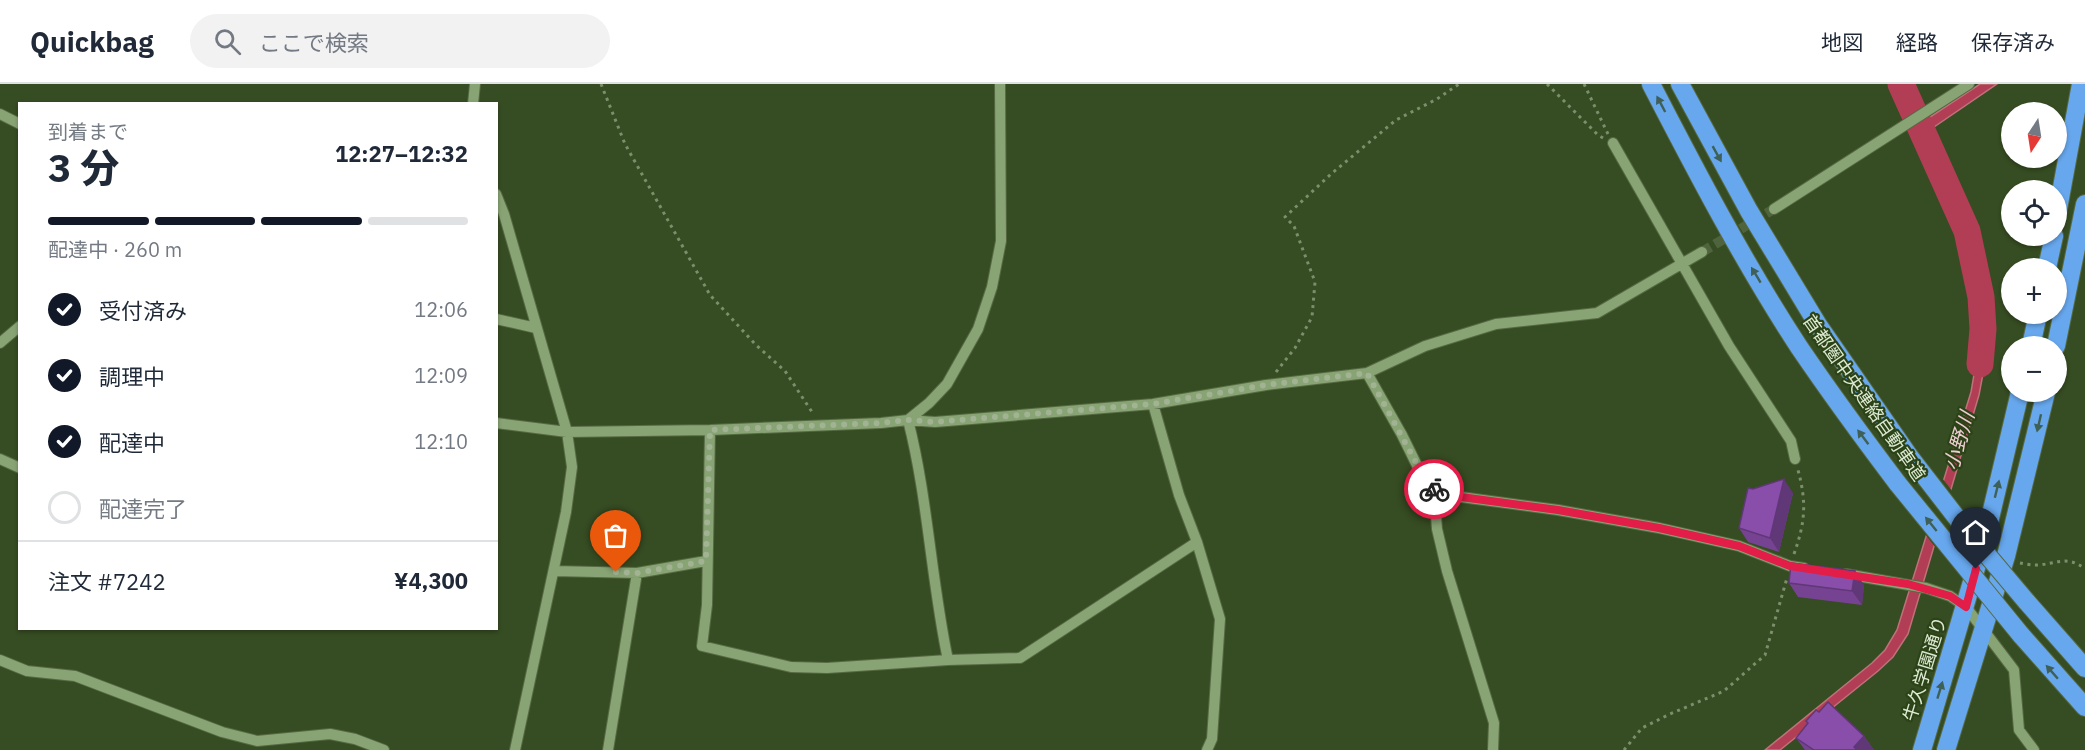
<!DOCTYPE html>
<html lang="ja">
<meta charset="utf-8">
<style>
:root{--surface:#fff;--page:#f2f2f3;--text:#1f2937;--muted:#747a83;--line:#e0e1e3;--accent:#111827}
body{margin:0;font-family:"IBM Plex Sans","Noto Sans JP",sans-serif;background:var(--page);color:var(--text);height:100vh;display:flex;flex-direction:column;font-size:22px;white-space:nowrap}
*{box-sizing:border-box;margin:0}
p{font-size:20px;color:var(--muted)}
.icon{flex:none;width:33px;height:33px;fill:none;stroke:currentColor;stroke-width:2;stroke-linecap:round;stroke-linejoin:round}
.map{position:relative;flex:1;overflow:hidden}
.sheet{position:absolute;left:18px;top:18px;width:480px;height:528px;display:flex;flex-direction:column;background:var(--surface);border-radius:0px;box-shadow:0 2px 4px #0004}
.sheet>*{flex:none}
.needle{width:39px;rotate:192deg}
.fabs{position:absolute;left:2001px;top:18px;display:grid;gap:12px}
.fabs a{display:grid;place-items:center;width:66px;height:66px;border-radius:50%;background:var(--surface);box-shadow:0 2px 4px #0004;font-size:30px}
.pin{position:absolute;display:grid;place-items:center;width:51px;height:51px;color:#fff;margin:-62px -26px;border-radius:50% 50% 50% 0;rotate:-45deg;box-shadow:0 0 6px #0007}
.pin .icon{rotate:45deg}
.courier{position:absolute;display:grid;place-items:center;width:60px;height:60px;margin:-30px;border:4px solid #e11d48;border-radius:50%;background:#fff;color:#222;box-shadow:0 2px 8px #0007}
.headline em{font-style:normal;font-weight:800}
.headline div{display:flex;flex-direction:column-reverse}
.headline{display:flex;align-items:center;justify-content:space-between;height:102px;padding:0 30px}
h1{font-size:39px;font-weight:800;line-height:45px}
.bar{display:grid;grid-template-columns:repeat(4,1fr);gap:9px 6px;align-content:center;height:72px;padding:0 30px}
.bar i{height:8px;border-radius:4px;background:var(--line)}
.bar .current{background:var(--accent)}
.bar p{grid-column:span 4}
.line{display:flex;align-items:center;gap:15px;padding:0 30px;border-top:2px solid var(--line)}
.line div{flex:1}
ol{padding:0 30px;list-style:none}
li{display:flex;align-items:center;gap:18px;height:66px}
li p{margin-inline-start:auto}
li .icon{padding:6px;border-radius:50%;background:var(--accent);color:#fff;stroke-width:4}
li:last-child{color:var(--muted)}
li i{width:33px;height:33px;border:3px solid var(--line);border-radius:50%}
header{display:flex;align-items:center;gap:36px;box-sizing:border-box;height:84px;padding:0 30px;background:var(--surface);border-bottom:2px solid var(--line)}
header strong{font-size:28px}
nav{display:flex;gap:33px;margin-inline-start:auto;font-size:21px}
.search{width:420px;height:54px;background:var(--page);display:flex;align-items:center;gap:15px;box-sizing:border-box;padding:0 21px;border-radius:33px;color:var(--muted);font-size:22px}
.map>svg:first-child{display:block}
.water{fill:#b13e54;stroke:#be727a;stroke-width:1.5}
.pier{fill:#364c22}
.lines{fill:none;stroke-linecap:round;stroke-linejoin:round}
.stream{stroke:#be727a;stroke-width:4.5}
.river{stroke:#b13e54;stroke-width:27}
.minor-tunnel{stroke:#4f643c;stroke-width:10;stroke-dasharray:10 5;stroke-linecap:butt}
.minor-casing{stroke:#566943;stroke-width:12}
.highway-casing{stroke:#566943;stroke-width:20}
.path{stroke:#7c8f6c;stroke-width:3;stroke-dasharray:3 4.5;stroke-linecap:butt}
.minor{stroke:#88a374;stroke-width:10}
.highway{stroke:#67a7ed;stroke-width:18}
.highway-bridge-casing{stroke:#566943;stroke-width:20;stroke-linecap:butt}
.highway-bridge{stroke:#67a7ed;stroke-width:18}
.wall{fill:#764392}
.shaded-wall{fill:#603777}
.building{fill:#894eaa;stroke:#603777;stroke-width:1.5}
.oneway{fill:#3e6057}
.done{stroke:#a2b394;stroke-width:6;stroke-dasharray:0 10.8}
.route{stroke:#e11d48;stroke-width:8}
.labels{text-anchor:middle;stroke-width:4.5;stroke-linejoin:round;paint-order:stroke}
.street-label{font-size:18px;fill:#dcead2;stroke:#2c4217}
.water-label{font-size:20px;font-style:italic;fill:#edcdd0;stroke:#2c4217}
</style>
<header>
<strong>Quickbag</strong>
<div class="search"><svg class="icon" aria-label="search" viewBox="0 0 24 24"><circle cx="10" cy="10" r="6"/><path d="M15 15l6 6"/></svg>ここで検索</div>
<nav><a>地図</a><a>経路</a><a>保存済み</a></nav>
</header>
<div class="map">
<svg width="2085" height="666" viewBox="0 0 2085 666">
<rect width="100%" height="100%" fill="#364c22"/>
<path class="water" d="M1980 0H1997L1931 45 1924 37Z
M1978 244H1987L1986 274 1979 311 1908 550 1893 573 1878 587 1780 666H1765L1872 579 1885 566 1897 546 1971 308 1977 273Z"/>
<path class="pier" d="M1942 394 1953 408 1936 464 1925 450Z"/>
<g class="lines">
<path class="stream" d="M1921 45 1927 41"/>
<path class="river" d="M1901 0 1967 147 1981 213 1983 245 1980 280"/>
<path class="minor-tunnel" d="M1702 168 1774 125"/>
<defs>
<path id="minor" d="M473 20 475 0
M0 30 20 40
M1613 59 1729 262 1791 357 1795 375
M496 110 504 130 567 348 572 383 566 428 515 666
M1774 125 1969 0
M496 235 536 244
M0 259 20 242
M1367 289 1402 351 1435 418 1437 445 1447 487 1494 639 1493 666
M908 336 929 319 947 300 978 245 992 203 1001 157 1000 0
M908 336C928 414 931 496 948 576
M496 339 567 348 710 346 881 339 908 336 935 338 1153 320 1266 301 1367 289 1425 262 1496 240 1597 229 1702 168
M710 346 707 521 702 562 791 583 827 584 948 576 1020 574 1197 458 1179 411 1153 320
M0 375 20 384
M1429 402 1446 411 1558 426 1659 444 1739 462 1790 482 1804 484
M1197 458 1220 535 1212 655 1207 666
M555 487 637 489 706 477
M1846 490 1926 504 1950 512 1966 523 2014 586 2019 646 2034 666
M0 576 27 587 75 592 222 648 257 657 330 650 355 655 384 666
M608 666 637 489"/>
<path id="highway" d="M1651 0C1697 89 1744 179 1799 263 1831 310 1864 355 1898 400
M1680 0 1749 127 1818 241 1909 372
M2056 136 2081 0
M2047 184 2054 152
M2031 262 2038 230
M2056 262 2085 120
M2026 517 2085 584
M2021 551 2085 623
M1922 666 1987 447 2020 308
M1946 666 2006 472 2046 308"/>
</defs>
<use href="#minor" class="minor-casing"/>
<use href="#highway" class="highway-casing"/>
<path class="path" d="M601 0 625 60 710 211 756 261 785 287 814 331
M1547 0 1598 51 1603 54
M1584 0 1608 50
M1276 288 1295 264 1312 233 1315 198 1294 142 1285 133 1331 90 1396 36 1437 15 1459 0
M1794 470C1805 439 1807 419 1798 386
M2020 479C2025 480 2031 481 2036 481 2054 481 2067 470 2085 485
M1624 666 1642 644 1670 630 1724 607 1765 571 1787 494"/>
<use href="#minor" class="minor"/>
<use href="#highway" class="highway"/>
<defs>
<path id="highway-bridge" d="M1909 372 1967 447 2026 517
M1898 400 2021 551"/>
</defs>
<use href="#highway-bridge" class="highway-bridge-casing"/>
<use href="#highway-bridge" class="highway-bridge"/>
</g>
<path class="wall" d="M1793 409 1779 468 1748 458 1739 444Z
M1789 499 1864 501 1862 521 1798 513Z
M1864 652 1874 666H1805L1796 654Z"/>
<path class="shaded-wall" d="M1784 395 1793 409 1779 468 1770 454Z
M1855 487 1864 501 1862 521 1852 507Z
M1864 652 1874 666H1856L1854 663Z"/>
<path class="building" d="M1784 395 1770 454 1739 444 1748 404 1753 405Z
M1791 479 1855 487 1852 507 1789 499Z
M1828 618 1864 652 1854 663 1857 666H1814L1796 654 1808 639 1806 637 1816 626 1819 628Z"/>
<defs><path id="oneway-solid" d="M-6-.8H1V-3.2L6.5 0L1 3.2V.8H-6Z" transform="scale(1.5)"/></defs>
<g class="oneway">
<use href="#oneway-solid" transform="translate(1661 20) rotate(-118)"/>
<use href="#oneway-solid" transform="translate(1717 70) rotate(61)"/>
<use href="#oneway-solid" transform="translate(1756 191) rotate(-121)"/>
<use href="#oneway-solid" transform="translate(2039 339) rotate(103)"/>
<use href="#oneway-solid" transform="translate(1863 353) rotate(-127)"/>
<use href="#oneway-solid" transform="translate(1997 405) rotate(-76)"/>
<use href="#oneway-solid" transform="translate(1931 440) rotate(-129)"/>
<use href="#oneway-solid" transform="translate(2052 588) rotate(-131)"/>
<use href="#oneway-solid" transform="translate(1940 606) rotate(-73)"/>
</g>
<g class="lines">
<path class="done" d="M616 488 637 489 706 477 710 346 881 339 908 336 935 338 1153 320 1266 301 1367 289 1429 402 1434 405"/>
<path class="route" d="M1434 405 1446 411 1558 426 1659 444 1739 462 1790 482 1908 500 1950 512 1966 523 1976 485"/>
</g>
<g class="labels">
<g class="street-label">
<text transform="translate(1864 314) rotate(55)" y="6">首都圏中央連絡自動車道</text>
<text transform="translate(1925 585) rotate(-73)" y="6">牛久学園通り</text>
</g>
<g class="water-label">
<text transform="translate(1959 357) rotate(-73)" y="7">小野川</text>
</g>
</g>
</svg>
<div class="fabs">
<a><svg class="needle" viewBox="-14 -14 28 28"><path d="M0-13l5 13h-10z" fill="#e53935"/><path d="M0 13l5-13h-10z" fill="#747a83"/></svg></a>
<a><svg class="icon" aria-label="locate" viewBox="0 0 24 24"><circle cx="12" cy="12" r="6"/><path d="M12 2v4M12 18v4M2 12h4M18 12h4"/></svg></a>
<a>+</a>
<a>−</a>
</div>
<div class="pin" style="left:616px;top:488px;background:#ea580c"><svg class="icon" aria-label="bag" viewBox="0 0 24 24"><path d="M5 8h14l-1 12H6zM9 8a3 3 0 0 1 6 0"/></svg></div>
<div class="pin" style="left:1976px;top:485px;background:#1f2937"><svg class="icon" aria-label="home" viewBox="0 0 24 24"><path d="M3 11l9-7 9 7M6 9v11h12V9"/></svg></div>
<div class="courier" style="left:1434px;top:405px"><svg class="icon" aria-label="bike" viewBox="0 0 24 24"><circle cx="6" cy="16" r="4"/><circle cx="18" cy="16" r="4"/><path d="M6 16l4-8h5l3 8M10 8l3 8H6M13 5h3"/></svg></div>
<section class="sheet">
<div class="headline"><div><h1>3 分</h1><p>到着まで</p></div><em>12:27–12:32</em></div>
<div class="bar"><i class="current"></i><i class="current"></i><i class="current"></i><i></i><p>配達中 · 260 m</p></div>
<ol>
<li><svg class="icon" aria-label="check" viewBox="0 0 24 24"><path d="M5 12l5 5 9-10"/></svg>受付済み<p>12:06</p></li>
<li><svg class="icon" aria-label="check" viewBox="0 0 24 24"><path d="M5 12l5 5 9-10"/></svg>調理中<p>12:09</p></li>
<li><svg class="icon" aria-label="check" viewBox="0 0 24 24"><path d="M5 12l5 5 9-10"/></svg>配達中<p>12:10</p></li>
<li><i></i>配達完了</li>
</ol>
<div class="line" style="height:78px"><div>注文 #7242</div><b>¥4,300</b></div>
</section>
</div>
